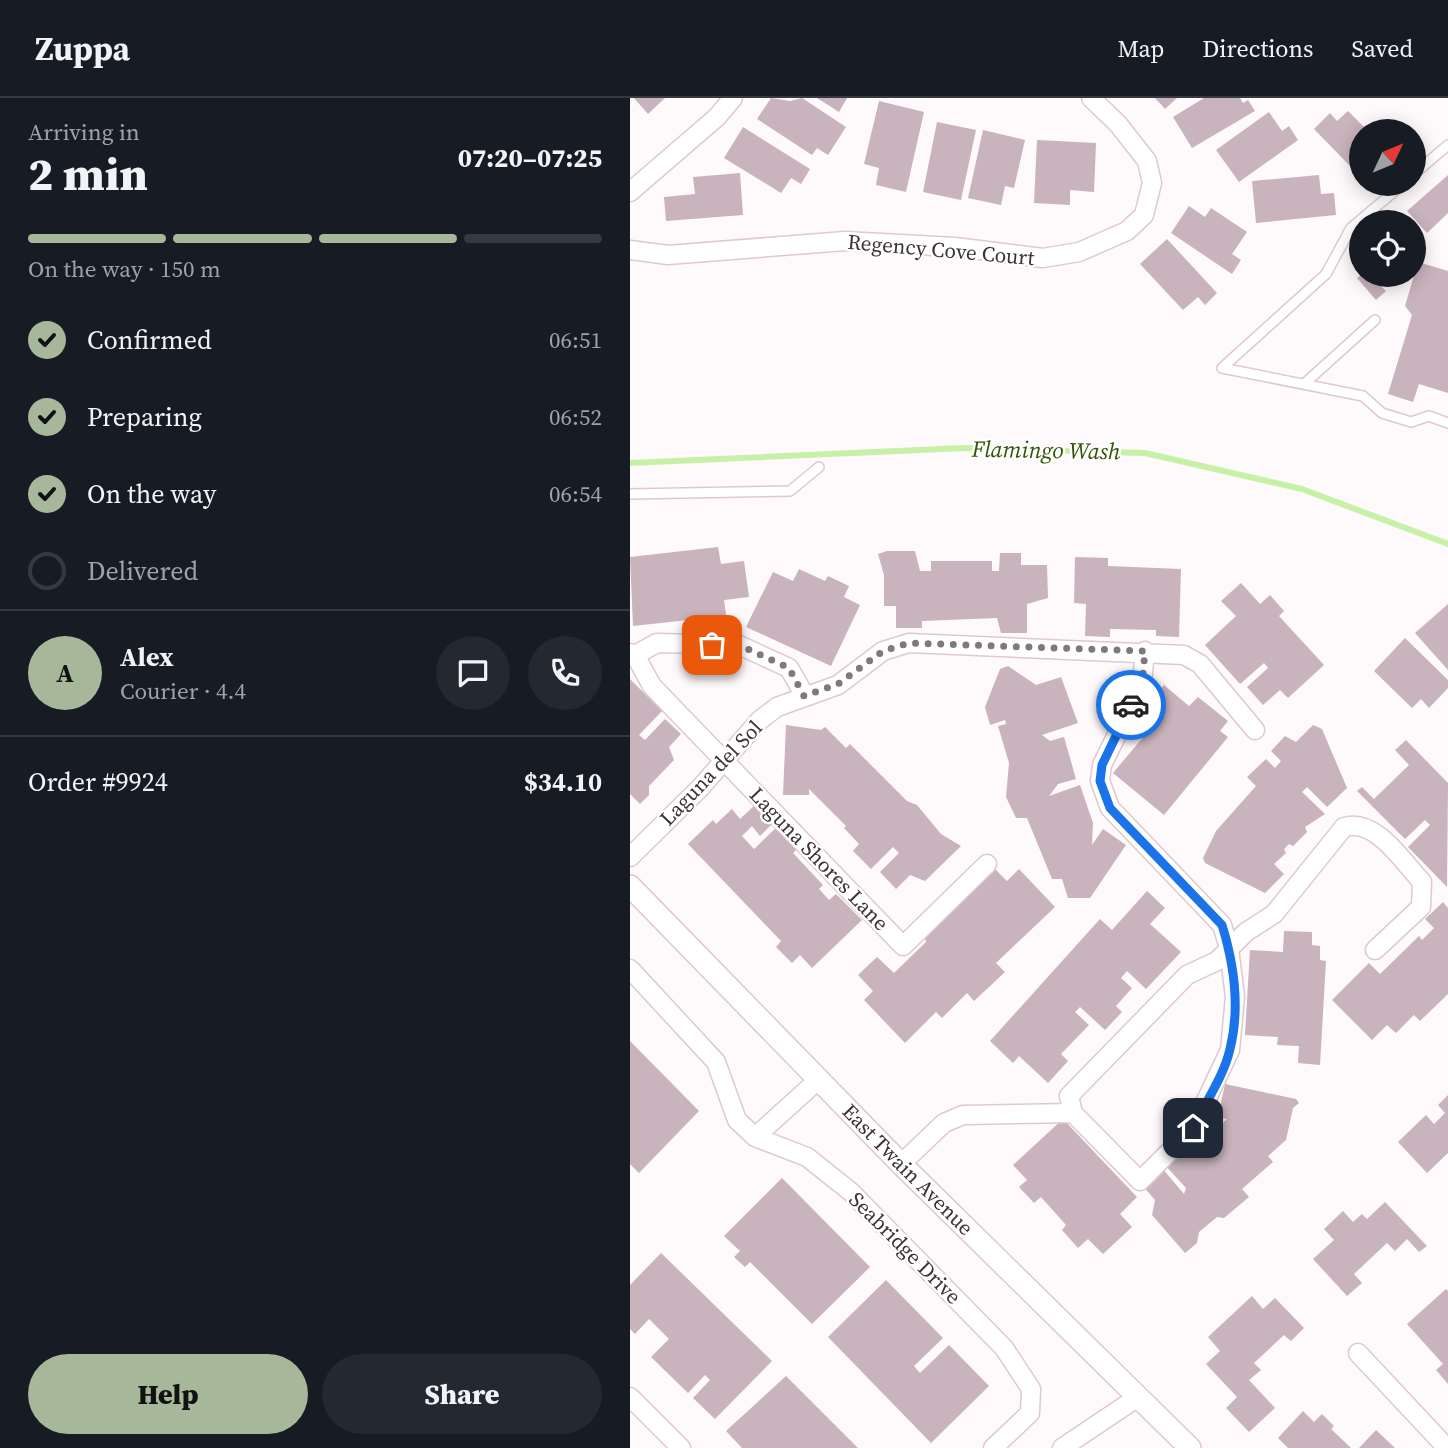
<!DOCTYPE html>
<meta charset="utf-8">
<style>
:root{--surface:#171b24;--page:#242831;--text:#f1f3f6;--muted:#9ea1a6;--line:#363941;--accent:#a6b899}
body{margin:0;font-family:"Source Serif 4",serif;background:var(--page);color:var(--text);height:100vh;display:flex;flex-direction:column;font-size:26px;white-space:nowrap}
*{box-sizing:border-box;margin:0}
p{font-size:23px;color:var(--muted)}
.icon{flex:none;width:38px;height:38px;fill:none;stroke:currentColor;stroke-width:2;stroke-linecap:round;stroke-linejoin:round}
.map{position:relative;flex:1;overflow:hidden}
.panel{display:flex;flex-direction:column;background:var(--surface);width:630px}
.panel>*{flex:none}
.needle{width:46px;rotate:46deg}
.tools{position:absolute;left:719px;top:21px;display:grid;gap:14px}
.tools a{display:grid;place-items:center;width:77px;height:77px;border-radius:50%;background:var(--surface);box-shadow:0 4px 18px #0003;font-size:35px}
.pin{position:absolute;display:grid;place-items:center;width:60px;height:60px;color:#fff;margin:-30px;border-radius:14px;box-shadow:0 4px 10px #0006}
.courier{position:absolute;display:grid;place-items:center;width:70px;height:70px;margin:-35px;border:5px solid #1a73e8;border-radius:50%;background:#fff;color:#222;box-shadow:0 2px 9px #0007}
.summary em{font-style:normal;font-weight:800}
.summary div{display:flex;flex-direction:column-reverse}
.summary{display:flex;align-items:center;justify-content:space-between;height:119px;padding:0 28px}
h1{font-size:46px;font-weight:800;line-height:52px}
.bar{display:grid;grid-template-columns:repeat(4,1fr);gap:10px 7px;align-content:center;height:84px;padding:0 28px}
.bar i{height:9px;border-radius:5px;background:var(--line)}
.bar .selected{background:var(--accent)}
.bar p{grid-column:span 4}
.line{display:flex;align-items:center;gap:18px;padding:0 28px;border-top:2px solid var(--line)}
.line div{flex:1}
.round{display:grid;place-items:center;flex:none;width:74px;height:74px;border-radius:37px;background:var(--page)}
ol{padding:0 28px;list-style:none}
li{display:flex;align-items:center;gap:21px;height:77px}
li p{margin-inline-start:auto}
li .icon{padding:7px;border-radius:50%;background:var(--accent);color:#111;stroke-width:4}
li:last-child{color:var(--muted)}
li i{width:38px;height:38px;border:4px solid var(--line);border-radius:50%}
.primary-button{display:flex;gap:14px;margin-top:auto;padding:14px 28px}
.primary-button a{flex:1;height:80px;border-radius:42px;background:var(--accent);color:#111;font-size:28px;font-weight:800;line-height:80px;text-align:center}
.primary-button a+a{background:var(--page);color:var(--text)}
header{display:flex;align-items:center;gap:42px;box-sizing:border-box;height:98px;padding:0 35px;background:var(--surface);border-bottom:2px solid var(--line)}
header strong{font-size:33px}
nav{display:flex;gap:38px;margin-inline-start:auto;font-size:24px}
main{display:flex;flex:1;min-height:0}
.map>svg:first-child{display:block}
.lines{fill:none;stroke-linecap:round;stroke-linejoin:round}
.stream{stroke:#c8f1a8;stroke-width:6}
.building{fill:#c9b3bc}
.service-casing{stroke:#dfc8d2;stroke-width:12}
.minor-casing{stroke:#dfc8d2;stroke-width:21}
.tertiary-casing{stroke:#dfc8d2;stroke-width:24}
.service{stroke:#fff;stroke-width:9}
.minor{stroke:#fff;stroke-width:18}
.tertiary{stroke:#fff;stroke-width:21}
.done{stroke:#80787c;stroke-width:7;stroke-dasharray:0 12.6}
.route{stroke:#1a73e8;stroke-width:9}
.labels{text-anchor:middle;stroke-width:5;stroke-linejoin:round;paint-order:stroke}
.street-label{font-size:21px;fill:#3c3337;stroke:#fff}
.water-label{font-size:23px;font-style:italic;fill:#325407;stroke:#fff}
</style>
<header>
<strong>Zuppa</strong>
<nav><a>Map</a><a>Directions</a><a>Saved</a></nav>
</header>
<main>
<section class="panel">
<div class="summary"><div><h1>2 min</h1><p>Arriving in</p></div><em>07:20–07:25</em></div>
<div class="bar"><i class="selected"></i><i class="selected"></i><i class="selected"></i><i></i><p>On the way · 150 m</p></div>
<ol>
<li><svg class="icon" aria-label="check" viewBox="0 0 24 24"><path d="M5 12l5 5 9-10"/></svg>Confirmed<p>06:51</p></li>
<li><svg class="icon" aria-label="check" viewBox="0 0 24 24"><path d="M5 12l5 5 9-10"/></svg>Preparing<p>06:52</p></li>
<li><svg class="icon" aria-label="check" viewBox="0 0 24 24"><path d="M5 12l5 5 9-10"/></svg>On the way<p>06:54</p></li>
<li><i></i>Delivered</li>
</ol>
<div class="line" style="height:126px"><b class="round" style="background:var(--accent);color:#111">A</b><div><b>Alex</b><p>Courier · 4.4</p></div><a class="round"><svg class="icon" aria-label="chat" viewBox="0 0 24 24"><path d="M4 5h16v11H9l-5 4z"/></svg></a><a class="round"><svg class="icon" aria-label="phone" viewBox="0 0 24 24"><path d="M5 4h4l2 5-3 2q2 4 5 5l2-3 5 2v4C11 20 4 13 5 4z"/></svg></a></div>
<div class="line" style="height:91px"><div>Order #9924</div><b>$34.10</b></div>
<div class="primary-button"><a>Help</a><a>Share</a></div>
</section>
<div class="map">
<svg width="818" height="1350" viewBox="0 0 818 1350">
<rect width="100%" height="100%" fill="#fef9fb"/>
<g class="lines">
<path class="stream" d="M0 365 335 350 515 355 672 391 818 446"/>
</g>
<path class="building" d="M4 0H35L18 16Z
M141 0 160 3 172 0 216 29 198 57 187 50 182 57 127 21Z
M187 0H217L209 14Z
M525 0H547L535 11Z
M574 0H610L613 5 618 2 625 13 562 50 543 19Z
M249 3 294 14 276 94 246 87 249 70 234 66Z
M718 13 738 33H732V56L720 68 684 31 700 15 707 23Z
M639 14 652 33 659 28 668 42 609 84 586 52Z
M307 24 346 32 331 102 293 94Z
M113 29 180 71 171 86 161 80 151 95 94 60Z
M353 32 395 42 384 90 375 88 371 107 338 100Z
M407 42 466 45 464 94 440 92V107L404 105Z
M110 75 113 117 36 123 34 99 65 96 63 79Z
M689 77 691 96 704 95 706 117 626 125 622 83Z
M818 77V115L797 135 777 113Z
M559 108 575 119 581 110 617 134 602 156 611 162 602 176 541 135Z
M537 141 587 195 575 207 568 199 553 212 510 166Z
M788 164 818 173V295L789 286 783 304 758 296 782 217 775 208Z
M731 177H755L747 184 756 193 746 202 727 180Z
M88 449 91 466 114 463 119 499 94 502 98 530 69 533 67 521 3 528 0 459Z
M257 453H285L290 473H301V463H362V473H369L370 455H391V467H417L418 500 397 506V535H371L367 520 292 523V530H266V508H254V477L248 456Z
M445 459 478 460V468L551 471 549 539 526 538V532L480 531V539L455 538 456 506 444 505Z
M169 471 195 483 198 478 219 488 214 499 230 507 201 568 116 529 143 474 163 483Z
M611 485 630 506 640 497 654 513 649 518 694 567 658 600 650 592 633 607 617 589 638 570 634 565 610 586 575 547 606 518 591 503Z
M818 506V572L785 535Z
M775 540 818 582V590L799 610 791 601 782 610 744 573Z
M378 568 406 587 431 579 448 625 412 637 420 643 434 639 446 681 428 686 419 698 450 687 463 725 462 747 473 731 496 747 460 800H438L432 781H422L397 720H386L376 699 379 665 368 628 376 626 375 622 360 627 355 609 370 571Z
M0 581 32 613 9 637 15 642 35 621 51 636 39 649 44 662 19 688V697L10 706 0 696Z
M534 587 559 608 568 599 598 623 590 633 598 639 534 717 483 675 530 619 517 608Z
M156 627 191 632 195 629 216 650 220 646 277 703 287 707 311 736 331 748 295 783 280 777 266 791 250 774 269 755 263 749 241 771 223 753 229 746 214 730 216 728 179 691V697H153Z
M683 627 692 631 717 690 697 709 677 689 672 694 695 716 675 729 677 734 663 748 659 746 654 751 656 755 644 766 654 776 635 795 575 765 573 760 586 733 626 688 617 679 636 661 645 670 651 663 641 653 655 638 666 644Z
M776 642 818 685 817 789 778 749 800 727 795 722 775 741 727 693 732 689 744 701 779 667 765 652Z
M124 708 142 726 130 738 122 728 112 738 124 751 148 728 169 749 163 755 193 787 189 791 199 802 206 796 232 822 182 870 170 857 162 865 146 849 151 843 58 746 83 722 86 726 102 711 110 721Z
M364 770 377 783 389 771 425 809 366 865 375 874 344 903 337 895 312 920 306 914 275 945 234 902 243 893 228 877 247 859 264 875 296 844 294 837Z
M517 793 535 810 520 826 551 854 516 891 497 873 491 880 502 890 486 908 492 914 475 932 450 909 445 914 459 927 431 956 438 963 418 985 389 958 383 965 360 943 470 821 482 832Z
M813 804 818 810V896L790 923 784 917 766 935 757 927 742 942 702 902 739 865 750 876 789 838 792 842 804 830 795 821Z
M654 833 682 834V847L690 848V862L696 863 690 967 668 965 669 948 647 947 648 939 615 937 620 852 653 854Z
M0 943 69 1013 9 1075 0 1066Z
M595 986 666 1001 669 1005 663 1010 656 1042 638 1058 643 1064 612 1091 619 1099 594 1120 587 1119 569 1134 567 1145 555 1155 522 1117 525 1102 512 1087 532 1070 554 1096 556 1090 534 1066 552 1050 559 1051 575 1038 582 1046 585 1032 597 1021 588 1019Z
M818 997V1055L797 1075 768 1044 796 1017 804 1026 815 1015 808 1007Z
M433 1021 507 1099 490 1116 502 1129 473 1156 458 1141 448 1150 432 1132 436 1127 411 1099 404 1105 389 1089 397 1082 383 1067Z
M152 1080 240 1169 182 1226 120 1164 115 1169 104 1159 110 1153 94 1138Z
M755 1104 797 1148 789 1154 777 1141 765 1153 757 1145 724 1176 732 1185 717 1198 683 1161 704 1142 694 1131 713 1113 723 1124 732 1116 737 1121Z
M31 1155 142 1263 85 1321 63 1300 80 1282 75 1277 58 1295 21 1259 39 1241 19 1221 5 1236 0 1231V1187Z
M256 1182 313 1240 284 1268 290 1275 319 1247 359 1288 301 1345 198 1239Z
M816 1191 818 1193V1286L806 1272 813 1266 777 1226Z
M622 1198 633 1211 645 1200 674 1230 661 1243 654 1237 624 1265 631 1272 619 1282 645 1310 619 1334 596 1310 607 1299 576 1266 590 1253 578 1239Z
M156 1278 228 1350H112L96 1333Z
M673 1313 684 1324 692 1316 704 1328 701 1331 721 1350H658L648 1340Z
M746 1332 765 1350H729Z"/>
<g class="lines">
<defs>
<path id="service" d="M784 76 818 47
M773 86 721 130 696 176 592 270 733 298 752 315 781 324 799 318 818 325
M674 286 745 222
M0 396 160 393 189 369"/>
<path id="minor" d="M0 94 87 19 103 0
M0 152 38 157 215 143 325 149 413 160 449 154 497 133 514 117 522 85 517 63 488 26 461 0
M0 555 5 557 22 588 273 848 357 766
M5 557 27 545 109 547 159 570 175 598
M0 759 70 690 130 622 147 609 208 587 253 553 279 545 554 557 570 566 625 632
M0 871 86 964 107 1022 125 1039 177 1059 221 1094 374 1250 401 1291 400 1315 363 1350
M443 1015 439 998 557 877 587 863 616 834 644 816 714 729C746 720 772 763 792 784L791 809 745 852
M125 1039 188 982
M271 1066 314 1025 333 1017 443 1015 510 1083 563 1030 600 952 605 899 599 850 592 827 480 710 470 683 472 667 512 586 515 553
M728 1255 817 1350
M0 1299 51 1350
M432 1350 508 1299"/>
<g id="tertiary">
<path id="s1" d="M0 788 271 1066 560 1350"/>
</g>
</defs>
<use href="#service" class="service-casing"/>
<use href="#minor" class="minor-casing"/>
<use href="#tertiary" class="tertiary-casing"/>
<use href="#service" class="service"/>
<use href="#minor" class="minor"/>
<use href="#tertiary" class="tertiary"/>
</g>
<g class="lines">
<path class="done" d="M82 547H109L159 570 174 598 208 586 253 553 279 545 515 553 512 586 501 607"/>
<path class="route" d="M501 607 472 667 470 683 480 710 592 827C604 866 610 911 600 951 594 978 575 1005 563 1030"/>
</g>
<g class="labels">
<g class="street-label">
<text transform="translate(311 152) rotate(5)" y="7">Regency Cove Court</text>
<text transform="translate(81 675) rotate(-46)" y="7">Laguna del Sol</text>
<text transform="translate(189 761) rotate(46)" y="7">Laguna Shores Lane</text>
<text dy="7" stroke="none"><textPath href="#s1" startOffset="397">East Twain Avenue</textPath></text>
<text transform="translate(275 1150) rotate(45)" y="7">Seabridge Drive</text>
</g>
<g class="water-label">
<text transform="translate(416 352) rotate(1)" y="8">Flamingo Wash</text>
</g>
</g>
</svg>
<div class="tools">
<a><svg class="needle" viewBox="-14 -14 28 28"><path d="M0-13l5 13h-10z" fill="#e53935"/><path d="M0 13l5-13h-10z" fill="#9ea1a6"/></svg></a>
<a><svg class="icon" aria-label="locate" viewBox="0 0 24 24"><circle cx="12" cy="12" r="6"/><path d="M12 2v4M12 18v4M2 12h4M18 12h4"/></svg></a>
</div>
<div class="pin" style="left:82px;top:547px;background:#ea580c"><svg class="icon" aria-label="bag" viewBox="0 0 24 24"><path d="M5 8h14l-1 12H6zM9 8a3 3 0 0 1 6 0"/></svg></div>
<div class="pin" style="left:563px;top:1030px;background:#1f2937"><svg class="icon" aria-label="home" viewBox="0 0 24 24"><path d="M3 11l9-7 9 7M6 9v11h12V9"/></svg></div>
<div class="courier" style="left:501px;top:607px"><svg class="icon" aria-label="car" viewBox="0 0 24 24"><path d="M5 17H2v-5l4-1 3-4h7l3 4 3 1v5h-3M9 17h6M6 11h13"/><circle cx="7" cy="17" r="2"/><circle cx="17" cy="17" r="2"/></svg></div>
</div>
</main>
